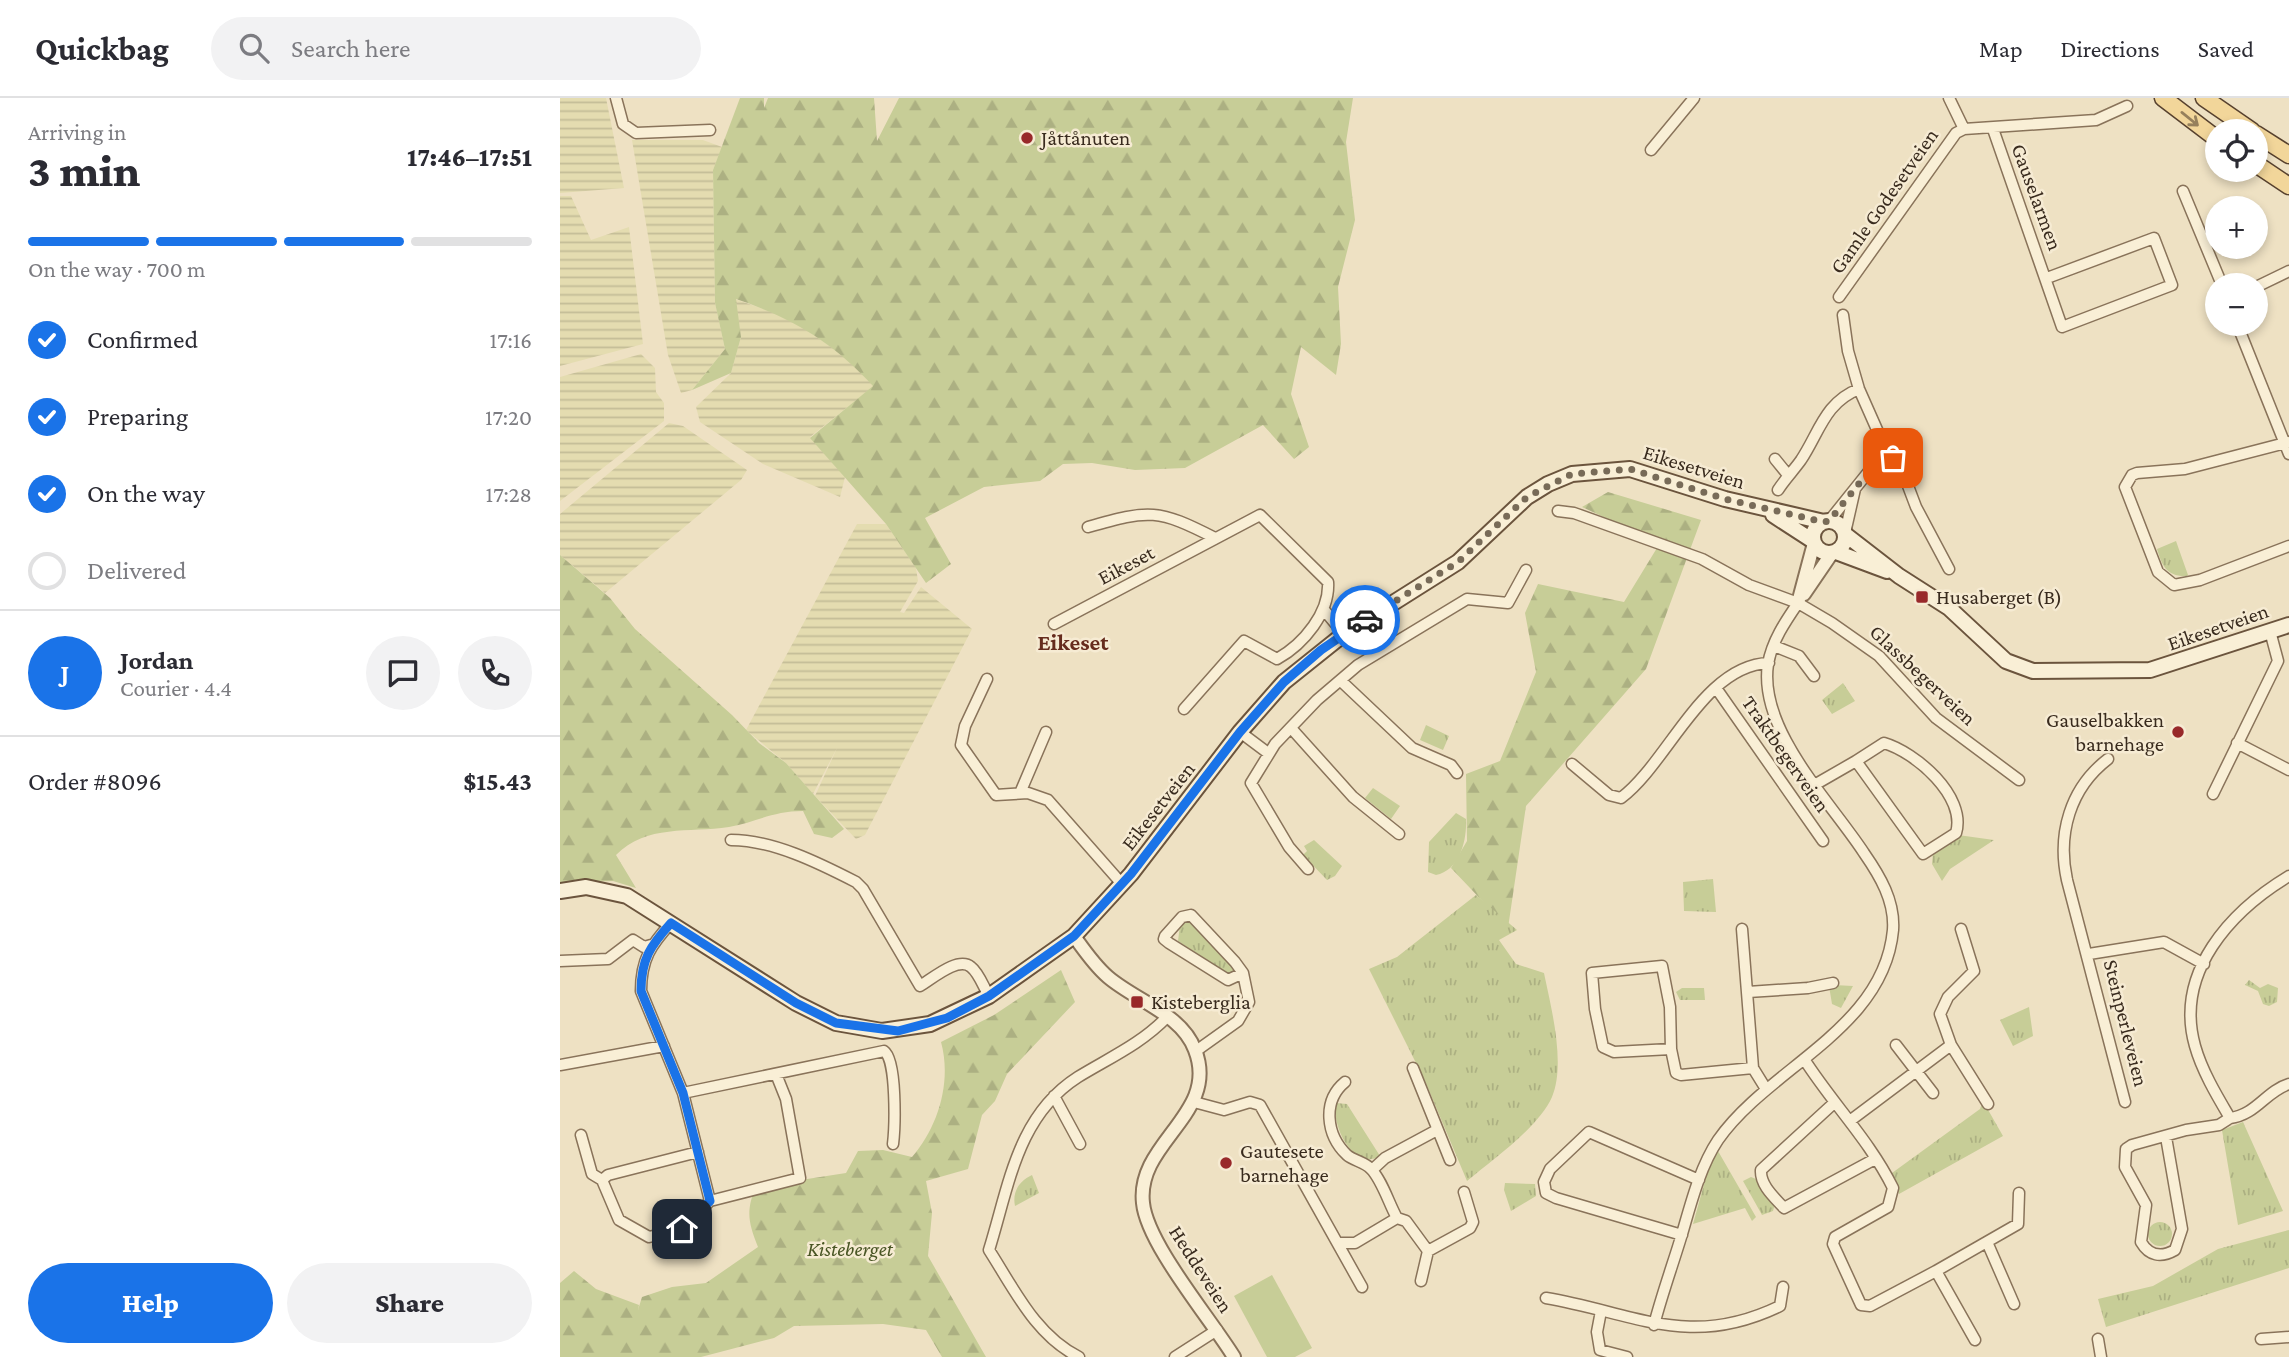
<!DOCTYPE html>
<meta charset="utf-8">
<style>
:root{--surface:#fff;--page:#f2f2f3;--text:#2b2b33;--muted:#7c7c81;--line:#e1e1e2;--accent:#1a73e8}
body{margin:0;font-family:"Crimson Pro",serif;background:var(--page);color:var(--text);height:100vh;display:flex;flex-direction:column;font-size:26px;white-space:nowrap}
*{box-sizing:border-box;margin:0}
p{font-size:23px;color:var(--muted)}
.icon{flex:none;width:38px;height:38px;fill:none;stroke:currentColor;stroke-width:2;stroke-linecap:round;stroke-linejoin:round}
.map{position:relative;flex:1;overflow:hidden}
.sheet{display:flex;flex-direction:column;background:var(--surface);width:560px}
.sheet>*{flex:none}
.controls{position:absolute;left:1645px;top:21px;display:grid;gap:14px}
.controls a{display:grid;place-items:center;width:63px;height:63px;border-radius:50%;background:var(--surface);box-shadow:0 4px 10px #0003;font-size:35px}
.pin{position:absolute;display:grid;place-items:center;width:60px;height:60px;color:#fff;margin:-30px;border-radius:14px;box-shadow:0 4px 10px #0006}
.courier{position:absolute;display:grid;place-items:center;width:70px;height:70px;margin:-35px;border:5px solid #1a73e8;border-radius:50%;background:#fff;color:#222;box-shadow:0 2px 9px #0007}
.summary em{font-style:normal;font-weight:800}
.summary div{display:flex;flex-direction:column-reverse}
.summary{display:flex;align-items:center;justify-content:space-between;height:119px;padding:0 28px}
h1{font-size:46px;font-weight:800;line-height:52px}
.bar{display:grid;grid-template-columns:repeat(4,1fr);gap:10px 7px;align-content:center;height:84px;padding:0 28px}
.bar i{height:9px;border-radius:5px;background:var(--line)}
.bar .active{background:var(--accent)}
.bar p{grid-column:span 4}
.line{display:flex;align-items:center;gap:18px;padding:0 28px;border-top:2px solid var(--line)}
.line div{flex:1}
.round{display:grid;place-items:center;flex:none;width:74px;height:74px;border-radius:37px;background:var(--page)}
ol{padding:0 28px;list-style:none}
li{display:flex;align-items:center;gap:21px;height:77px}
li p{margin-inline-start:auto}
li .icon{padding:7px;border-radius:50%;background:var(--accent);color:#fff;stroke-width:4}
li:last-child{color:var(--muted)}
li i{width:38px;height:38px;border:4px solid var(--line);border-radius:50%}
.button{display:flex;gap:14px;margin-top:auto;padding:14px 28px}
.button a{flex:1;height:80px;border-radius:42px;background:var(--accent);color:#fff;font-size:28px;font-weight:800;line-height:80px;text-align:center}
.button a+a{background:var(--page);color:var(--text)}
header{display:flex;align-items:center;gap:42px;box-sizing:border-box;height:98px;padding:0 35px;background:var(--surface);border-bottom:2px solid var(--line)}
header strong{font-size:33px}
nav{display:flex;gap:38px;margin-inline-start:auto;font-size:24px}
.search{width:490px;height:63px;background:var(--page);display:flex;align-items:center;gap:18px;box-sizing:border-box;padding:0 24px;border-radius:38px;color:var(--muted);font-size:26px}
main{display:flex;flex:1;min-height:0}
.map>svg:first-child{display:block}
.farmland{fill:url(#farmland-rules)}
.grass{fill:#c7cd97}
.forest{fill:url(#forest-firs)}
.park{fill:url(#park-tufts)}
.lines{fill:none;stroke-linecap:round;stroke-linejoin:round}
.minor-casing{stroke:#89735a;stroke-width:13}
.tertiary-casing{stroke:#89735a;stroke-width:16}
.secondary-casing{stroke:#6b543d;stroke-width:18}
.primary-casing{stroke:#57412e;stroke-width:19}
.minor{stroke:#f9efd6;stroke-width:10}
.tertiary{stroke:#f9efd6;stroke-width:12}
.secondary{stroke:#f9efd6;stroke-width:14}
.primary{stroke:#f2d69a;stroke-width:16}
.oneway{stroke:#96805c}
.done{stroke:#786b58;stroke-width:7;stroke-dasharray:0 12.6}
.route{stroke:#1a73e8;stroke-width:9}
.poi-dot{fill:#98292a;stroke:#f6ebd3;stroke-width:2.5}
.labels{text-anchor:middle;stroke-width:5;stroke-linejoin:round;paint-order:stroke}
.poi-label{font-size:21px;fill:#392b1e;stroke:#f6ebd3;text-anchor:start}
.street-label{font-size:21px;fill:#392b1e;stroke:#f6ebd3}
.park-label{font-size:21px;font-style:italic;fill:#495524;stroke:#f6ebd3}
.neighbourhood-label{font-size:23px;font-weight:bold;fill:#662c1d;stroke:#f6ebd3}
</style>
<header>
<strong>Quickbag</strong>
<div class="search"><svg class="icon" aria-label="search" viewBox="0 0 24 24"><circle cx="10" cy="10" r="6"/><path d="M15 15l6 6"/></svg>Search here</div>
<nav><a>Map</a><a>Directions</a><a>Saved</a></nav>
</header>
<main>
<section class="sheet">
<div class="summary"><div><h1>3 min</h1><p>Arriving in</p></div><em>17:46–17:51</em></div>
<div class="bar"><i class="active"></i><i class="active"></i><i class="active"></i><i></i><p>On the way · 700 m</p></div>
<ol>
<li><svg class="icon" aria-label="check" viewBox="0 0 24 24"><path d="M5 12l5 5 9-10"/></svg>Confirmed<p>17:16</p></li>
<li><svg class="icon" aria-label="check" viewBox="0 0 24 24"><path d="M5 12l5 5 9-10"/></svg>Preparing<p>17:20</p></li>
<li><svg class="icon" aria-label="check" viewBox="0 0 24 24"><path d="M5 12l5 5 9-10"/></svg>On the way<p>17:28</p></li>
<li><i></i>Delivered</li>
</ol>
<div class="line" style="height:126px"><b class="round" style="background:var(--accent);color:#fff">J</b><div><b>Jordan</b><p>Courier · 4.4</p></div><a class="round"><svg class="icon" aria-label="chat" viewBox="0 0 24 24"><path d="M4 5h16v11H9l-5 4z"/></svg></a><a class="round"><svg class="icon" aria-label="phone" viewBox="0 0 24 24"><path d="M5 4h4l2 5-3 2q2 4 5 5l2-3 5 2v4C11 20 4 13 5 4z"/></svg></a></div>
<div class="line" style="height:91px"><div>Order #8096</div><b>$15.43</b></div>
<div class="button"><a>Help</a><a>Share</a></div>
</section>
<div class="map">
<svg width="1729" height="1259" viewBox="0 0 1729 1259">
<defs>
<pattern id="farmland-rules" width="6" height="5" patternUnits="userSpaceOnUse" patternTransform="scale(1.75)"><rect width="6" height="5" fill="#e4dcb0"/><path d="M0 2.5h6" fill="none" stroke="#c4bd97"/></pattern>
<pattern id="forest-firs" width="22" height="20" patternUnits="userSpaceOnUse" patternTransform="scale(1.75)"><rect width="22" height="20" fill="#c7cd97"/><path d="M5 1l3.5 6h-7zM16 11l3.5 6h-7z" fill="#acb082"/></pattern>
<pattern id="park-tufts" width="24" height="20" patternUnits="userSpaceOnUse" patternTransform="scale(1.75)"><rect width="24" height="20" fill="#c7cd97"/><path d="M3 7l-1-3M5 7V3M7 7l1-3M15 17l-1-3M17 17v-4M19 17l1-3" fill="none" stroke="#acb082"/></pattern>
</defs>
<rect width="100%" height="100%" fill="#eee1c3"/>
<path class="farmland" d="M0 0H46L64 90 0 95Z
M72 42H143L162 49 153 72 155 205 165 251 132 292 121 295 108 257Z
M0 98H11L31 142 69 129 83 246 0 268Z
M175 201 229 220 283 257 314 288 250 339 285 379 280 399 203 366 140 324 136 309 171 275 181 239Z
M81 256 95 270 96 294 104 305V323L0 403V279Z
M109 325 123 328 187 372 181 382 45 495 0 457V416Z
M297 426H326L356 470 358 483 340 514 344 515 361 489 412 531 305 737 296 741 255 698 277 650 253 696 226 665 186 632Z"/>
<path class="grass" d="M712 1177 752 1250 735 1259H707L674 1198Z"/>
<path class="forest" d="M180 0H204V10L208 0H314L317 43 339 0H793L786 44 795 122 778 189 781 246 776 277 741 249 731 296 749 349 734 361 703 327 625 370 575 372 532 365 503 366 480 383 424 389 365 420 391 466 366 485 326 426 250 340 313 288C273 244 232 220 176 201L181 239 171 275 132 292 165 251 155 205 153 72Z
M1048 394 1141 422 1086 571 966 708 948 830 891 770 907 743 906 676 940 663 976 574 965 515 978 486 1064 504 1100 445 1022 409Z
M0 457 50 500 75 531 172 617 199 645 226 665 284 731 272 740 254 736 243 713C213 713 196 724 169 729 129 735 86 726 56 757L76 790 53 783 0 785Z
M501 872 515 904 447 976 435 1003 422 1017 408 1071 366 1083 372 1115 368 1158 426 1259H382L366 1232 323 1226 234 1228 214 1240 141 1259H0V1185L14 1173 36 1191 79 1207 78 1212 82 1199 112 1189 146 1185 198 1149C189 1126 185 1113 196 1089L286 1075 298 1053 323 1052 352 1059C378 1029 392 984 381 944L434 917Z"/>
<path class="park" d="M1616 443 1628 477 1627 478C1607 479 1602 468 1597 451Z
M1283 585 1295 603 1272 616 1262 602Z
M866 627 889 638 883 652 860 642Z
M813 690 840 708 831 721 805 700Z
M896 715 906 721C907 742 900 772 876 777L868 774 869 744Z
M1398 737 1434 742 1390 771 1382 783 1372 766 1373 755Z
M754 742 782 768 775 778 767 782 743 757 747 753 744 748Z
M1153 781 1156 814 1124 813 1123 784Z
M916 797 957 832 939 842 956 866 984 875C991 909 1006 966 992 999 979 1029 932 1062 907 1083L865 983 809 871 837 859Z
M631 823 676 870 674 875 670 877 618 843 620 827Z
M1689 882 1700 890 1708 886 1718 890 1717 904 1709 908 1703 906 1698 893 1685 887Z
M1274 887 1293 888 1281 910 1272 906 1269 888Z
M1122 890H1144L1145 902H1120L1116 894Z
M1469 909 1473 938 1453 948 1440 922Z
M1423 1003 1443 1038 1339 1096 1332 1075 1420 1011Z
M776 1005 787 1006 820 1058C794 1074 771 1028 776 1005Z
M1683 1024 1723 1113 1678 1127 1662 1032Z
M1158 1053 1196 1119 1192 1123 1185 1110 1133 1126 1148 1072Z
M472 1077 479 1095 455 1108C452 1094 459 1083 472 1077Z
M1191 1079 1196 1081 1215 1106 1213 1113 1202 1117 1183 1083Z
M945 1085 975 1086 976 1098 951 1113 944 1092Z
M1588 1136a12 12 0 1 1 24 0a12 12 0 1 1-24 0Z
M1729 1132V1170L1546 1229 1538 1201 1593 1188 1658 1151Z"/>
<g class="lines">
<defs>
<path id="minor" d="M56 0 63 26 76 35 150 32
M1404 31 1536 22 1567 8
M1433 31 1502 229 1612 187 1594 140 1487 180
M1091 52 1134 0
M1623 93 1662 187
M1696 189 1729 173
M1279 199 1396 35 1404 31 1389 0
M1283 217 1288 253 1299 291 1326 352 1342 372 1356 409 1389 471
M1677 226 1729 356
M1729 344 1625 371 1577 375 1572 377 1565 389 1598 474 1614 487 1640 482 1729 448
M1215 361 1228 377
M1218 392C1225 381 1234 372 1241 362 1259 335 1265 304 1299 291
M998 413 1014 415 1142 461 1189 487 1238 505 1272 525 1319 558 1376 620 1459 682
M1269 423 1326 352
M528 429C590 411 598 411 655 440
M1285 435 1295 391
M765 513 784 536
M494 526 700 417 768 484C770 514 744 546 717 561L684 543 624 611
M1214 548 1239 558 1254 578
M427 581 405 628 401 647 436 697 468 695 488 702 562 786
M781 583 852 650 891 667 897 675
M1156 590 1263 743
M731 630 793 699 839 736
M680 634 708 655
M1324 645C1355 654 1407 698 1396 735L1363 756 1296 663Z
M1677 645 1729 672
M1548 661C1510 690 1497 736 1507 782L1565 1004
M1012 666 1049 697 1061 700C1108 665 1143 567 1209 565
M1256 686 1296 663
M460 695 486 634
M1653 696 1718 563 1710 533
M171 742C213 742 259 765 296 784L303 791 360 888C372 881 398 858 411 869 419 875 424 890 429 898
M748 771 729 749 691 685 715 646 757 602 798 567 907 501 948 505 966 472
M111 825C91 847 81 861 81 893L123 995 150 1103 240 1080 226 1001 216 976
M1182 831 1193 970 1206 991
M1401 831 1414 873 1388 899 1380 916 1391 947 1428 1006
M1529 856 1604 844 1644 866
M0 863 48 861 73 842 84 849 91 847
M1102 868 1110 909 1111 951 1054 954 1043 949 1035 911 1032 875Z
M1188 894 1248 890 1273 885
M1336 947 1373 995
M1111 951 1116 975 1121 977 1193 970
M636 953 678 923 689 904 683 875 675 864 631 817 622 819 605 838 604 841 609 845 668 882 683 875
M1244 961C1272 1005 1310 1043 1333 1090L1328 1109 1275 1139 1273 1146 1301 1207 1310 1208 1376 1173 1415 1242
M0 967 104 948
M853 970 890 1062
M785 984C762 1003 766 1037 787 1057 794 1063 805 1064 811 1071 822 1082 829 1106 837 1120L846 1123 868 1153
M123 995 324 953C337 962 335 1029 333 1046
M494 998 520 1046
M634 1004 664 1012 690 1004 700 1007 802 1189
M1274 1005 1201 1072C1200 1087 1214 1099 1224 1110L1315 1061
M1670 1020C1696 1017 1706 993 1729 986
M1291 1022 1391 947
M21 1037 32 1076 42 1082
M1606 1039 1622 1131 1615 1152C1601 1160 1589 1158 1581 1144L1586 1107 1565 1069 1566 1051 1572 1047 1626 1032 1659 1027 1670 1020C1657 998 1642 973 1635 948 1614 874 1671 813 1729 778
M138 1054 48 1077 42 1082 59 1122 89 1139 122 1131 150 1103
M812 1072 825 1060 877 1032
M1122 1137 996 1100 986 1095 984 1084 990 1071 1029 1034 1139 1082
M1427 1144 1454 1206
M780 1145H795L837 1120
M1376 1173 1458 1126 1459 1095
M861 1183 868 1153 910 1130 913 1124 904 1094
M986 1200C1075 1215 1129 1252 1220 1208L1223 1189
M1041 1213 1037 1234 1040 1252 1067 1259
M1094 1227C1102 1196 1113 1166 1122 1136 1131 1105 1140 1069 1158 1042 1209 969 1324 931 1333 832 1335 803 1320 778 1304 755 1270 703 1198 632 1208 566 1212 543 1225 524 1238 505
M1538 1241 1541 1259
M1701 1241 1729 1239
M519 1259C476 1238 454 1191 429 1152 449 1088 457 1018 518 979 549 960 581 946 607 919
M615 1259 657 1232"/>
<path id="tertiary" d="M1244 496 1272 455
M1238 505 1254 445
M514 838C524 852 534 867 548 879 576 903 622 916 635 952 660 1016 576 1044 583 1105 587 1146 650 1220 674 1259"/>
<path id="secondary" d="M1213 417 1253 443
M1253 439a16 16 0 1 1 32 0a16 16 0 1 1-32 0Z
M1286 437 1339 478 1389 510 1446 563 1473 573 1590 572 1729 527
M1276 454 1327 473
M0 793 26 789 67 798 236 905 276 925 322 933 370 926 429 898 514 838 571 776 680 634 724 584 784 536 898 464 967 399 988 386 1012 376 1070 371 1165 401 1264 424"/>
<path id="primary" d="M1603 0 1657 41
M1644 0 1692 33
M1696 36 1729 57
M1696 66 1729 88"/>
</defs>
<use href="#minor" class="minor-casing"/>
<use href="#tertiary" class="tertiary-casing"/>
<use href="#secondary" class="secondary-casing"/>
<use href="#primary" class="primary-casing"/>
<use href="#minor" class="minor"/>
<use href="#tertiary" class="tertiary"/>
<use href="#secondary" class="secondary"/>
<use href="#primary" class="primary"/>
</g>
<defs><path id="oneway-shaft" d="M-6 0H5M1.5-3L5.5 0L1.5 3" fill="none" stroke-width="1.6" stroke-linecap="round" stroke-linejoin="round" transform="scale(1.75)"/></defs>
<use class="oneway" href="#oneway-shaft" transform="translate(1630 21) rotate(39)"/>
<g class="lines">
<path class="done" d="M805 522 898 464 967 399 1012 376 1070 371 1165 401 1264 424 1269 423 1326 352 1333 360"/>
<path class="route" d="M122 1131 150 1103 123 995 81 893C81 861 91 847 111 825L236 905 276 925 338 933 387 920 429 898 514 838 571 776 680 634 724 584 761 552 805 522"/>
</g>
<g class="poi-dot">
<circle cx="467" cy="40" r="7"/>
<rect x="1355" y="492" width="14" height="14" rx="3.5"/>
<circle cx="1618" cy="634" r="7"/>
<rect x="570" y="897" width="14" height="14" rx="3.5"/>
<circle cx="666" cy="1065" r="7"/>
</g>
<g class="labels">
<g class="poi-label">
<text x="481" y="47">Jåttånuten</text>
<text x="1376" y="506">Husaberget (B)</text>
<text x="1604" y="629" text-anchor="end">Gauselbakken<tspan x="1604" dy="24">barnehage</tspan></text>
<text x="591" y="911">Kisteberglia</text>
<text x="680" y="1060">Gautesete<tspan x="680" dy="24">barnehage</tspan></text>
</g>
<g class="street-label">
<text transform="translate(1477 99) rotate(70)" y="7">Gauselarmen</text>
<text transform="translate(1324 103) rotate(-55)" y="7">Gamle Godesetveien</text>
<text transform="translate(1134 369) rotate(17)" y="7">Eikesetveien</text>
<text transform="translate(566 467) rotate(-28)" y="7">Eikeset</text>
<text transform="translate(1658 529) rotate(-19)" y="7">Eikesetveien</text>
<text transform="translate(1363 577) rotate(43)" y="7">Glassbegerveien</text>
<text transform="translate(1226 656) rotate(55)" y="7">Traktbegerveien</text>
<text transform="translate(598 708) rotate(-52)" y="7">Eikesetveien</text>
<text transform="translate(1566 925) rotate(76)" y="7">Steinperleveien</text>
<text transform="translate(641 1171) rotate(57)" y="7">Heddeveien</text>
</g>
<g class="park-label">
<text x="290" y="1158">Kisteberget</text>
</g>
<g class="neighbourhood-label">
<text x="513" y="552">Eikeset</text>
</g>
</g>
</svg>
<div class="controls">
<a><svg class="icon" aria-label="locate" viewBox="0 0 24 24"><circle cx="12" cy="12" r="6"/><path d="M12 2v4M12 18v4M2 12h4M18 12h4"/></svg></a>
<a>+</a>
<a>−</a>
</div>
<div class="pin" style="left:1333px;top:360px;background:#ea580c"><svg class="icon" aria-label="bag" viewBox="0 0 24 24"><path d="M5 8h14l-1 12H6zM9 8a3 3 0 0 1 6 0"/></svg></div>
<div class="pin" style="left:122px;top:1131px;background:#1f2937"><svg class="icon" aria-label="home" viewBox="0 0 24 24"><path d="M3 11l9-7 9 7M6 9v11h12V9"/></svg></div>
<div class="courier" style="left:805px;top:522px"><svg class="icon" aria-label="car" viewBox="0 0 24 24"><path d="M5 17H2v-5l4-1 3-4h7l3 4 3 1v5h-3M9 17h6M6 11h13"/><circle cx="7" cy="17" r="2"/><circle cx="17" cy="17" r="2"/></svg></div>
</div>
</main>
